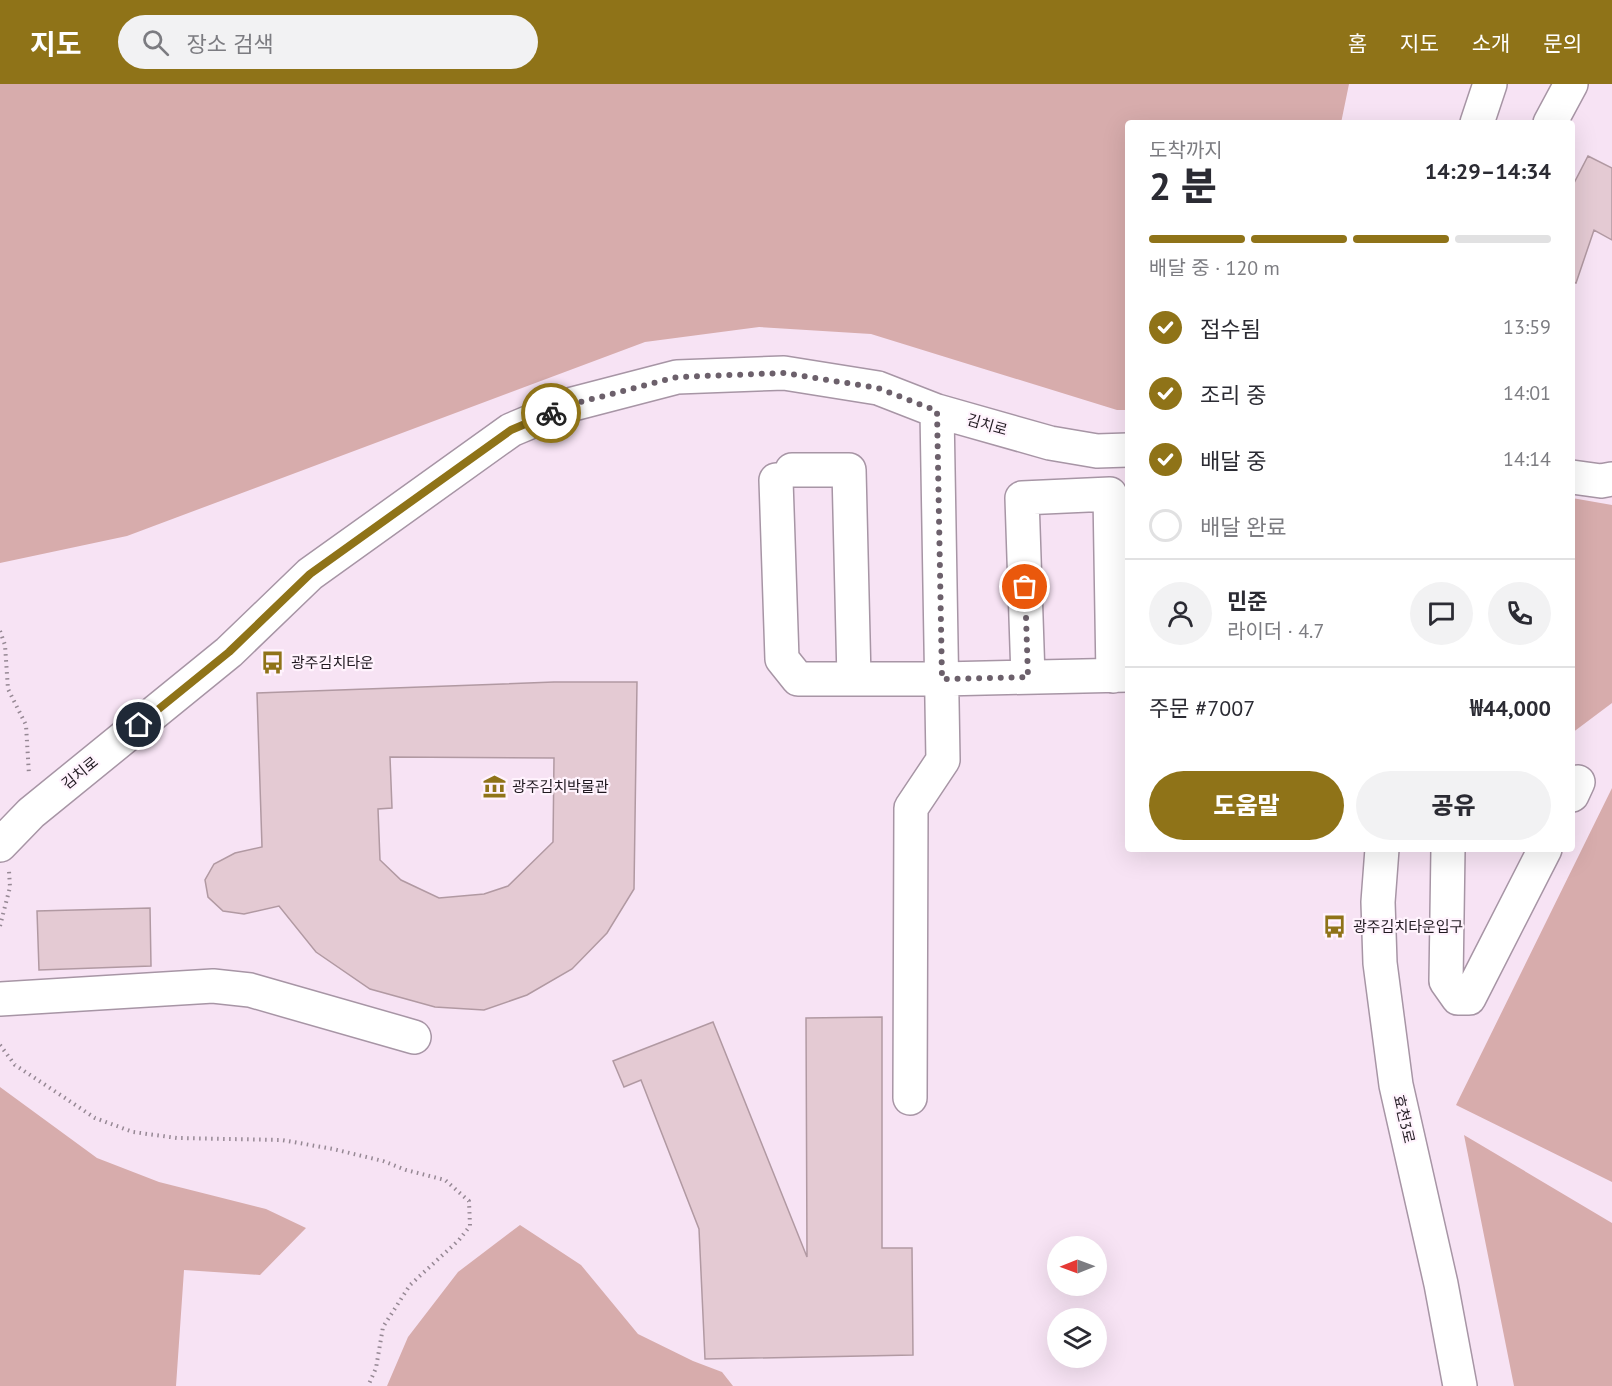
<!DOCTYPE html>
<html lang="ko">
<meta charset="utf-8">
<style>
:root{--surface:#fff;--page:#f2f2f3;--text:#2b2b33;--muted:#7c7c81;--line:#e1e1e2;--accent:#8f7318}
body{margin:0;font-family:"PT Sans","Noto Sans KR",sans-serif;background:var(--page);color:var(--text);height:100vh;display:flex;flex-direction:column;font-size:22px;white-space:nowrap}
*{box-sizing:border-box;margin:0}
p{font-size:20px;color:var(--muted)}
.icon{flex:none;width:33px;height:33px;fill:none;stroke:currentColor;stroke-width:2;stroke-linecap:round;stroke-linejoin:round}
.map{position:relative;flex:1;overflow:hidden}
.panel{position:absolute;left:1125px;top:36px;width:450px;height:732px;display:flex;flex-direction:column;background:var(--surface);border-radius:6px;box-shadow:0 6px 24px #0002}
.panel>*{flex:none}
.needle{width:39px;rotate:269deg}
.fabs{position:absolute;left:1047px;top:1152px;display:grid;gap:12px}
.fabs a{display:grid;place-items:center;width:60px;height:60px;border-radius:50%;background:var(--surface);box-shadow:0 6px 24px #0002;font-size:30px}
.pin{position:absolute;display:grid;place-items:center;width:51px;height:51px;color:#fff;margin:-26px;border:3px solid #fff;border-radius:50%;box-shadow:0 2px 6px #0007}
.courier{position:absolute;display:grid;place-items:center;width:60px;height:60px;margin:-30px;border:4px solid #8f7318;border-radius:50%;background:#fff;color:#222;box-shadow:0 2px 8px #0007}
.headline em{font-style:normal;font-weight:800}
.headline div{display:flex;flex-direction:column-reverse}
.headline{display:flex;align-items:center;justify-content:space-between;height:102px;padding:0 24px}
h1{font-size:39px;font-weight:800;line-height:45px}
.bar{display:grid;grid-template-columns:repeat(4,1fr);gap:9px 6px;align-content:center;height:72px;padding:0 24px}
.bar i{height:8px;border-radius:4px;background:var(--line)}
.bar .selected{background:var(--accent)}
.bar p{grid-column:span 4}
.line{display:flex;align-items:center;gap:15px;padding:0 24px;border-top:2px solid var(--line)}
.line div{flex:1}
.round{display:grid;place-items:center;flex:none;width:63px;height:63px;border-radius:32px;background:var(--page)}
ol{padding:0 24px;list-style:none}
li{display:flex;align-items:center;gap:18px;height:66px}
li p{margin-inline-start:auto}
li .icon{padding:6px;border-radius:50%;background:var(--accent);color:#fff;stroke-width:4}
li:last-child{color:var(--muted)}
li i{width:33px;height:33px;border:3px solid var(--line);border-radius:50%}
.cta{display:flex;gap:12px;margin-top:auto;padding:12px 24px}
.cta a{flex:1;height:69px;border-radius:36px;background:var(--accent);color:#fff;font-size:24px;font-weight:800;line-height:69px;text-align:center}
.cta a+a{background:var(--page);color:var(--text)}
header{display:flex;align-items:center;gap:36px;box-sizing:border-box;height:84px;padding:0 30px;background:var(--accent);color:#fff}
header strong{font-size:28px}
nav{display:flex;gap:33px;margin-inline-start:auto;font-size:21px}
.search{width:420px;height:54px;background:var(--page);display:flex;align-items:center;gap:15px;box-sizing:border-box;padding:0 21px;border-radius:33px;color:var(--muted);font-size:22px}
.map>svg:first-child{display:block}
.green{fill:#d7acac}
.building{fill:#e4cad3;stroke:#b199a2;stroke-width:1.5;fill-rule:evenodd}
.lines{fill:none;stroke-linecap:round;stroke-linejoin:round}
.minor-casing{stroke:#a795a5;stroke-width:36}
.path{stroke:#968894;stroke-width:4;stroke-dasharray:1.5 4.5;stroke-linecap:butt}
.minor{stroke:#fff;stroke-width:33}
.done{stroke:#6c606b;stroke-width:6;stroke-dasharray:0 10.8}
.route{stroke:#8f7318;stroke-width:8}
.labels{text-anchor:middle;stroke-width:4.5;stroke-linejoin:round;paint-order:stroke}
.street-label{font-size:15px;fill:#211a21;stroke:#fff3fd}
.poi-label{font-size:15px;fill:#211a21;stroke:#fff3fd;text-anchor:start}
</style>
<header>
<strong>지도</strong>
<div class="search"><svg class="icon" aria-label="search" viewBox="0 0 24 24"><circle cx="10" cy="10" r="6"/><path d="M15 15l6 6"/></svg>장소 검색</div>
<nav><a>홈</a><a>지도</a><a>소개</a><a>문의</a></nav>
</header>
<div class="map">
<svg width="1612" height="1302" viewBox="0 0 1612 1302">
<rect width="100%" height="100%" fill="#f7e3f4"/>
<path class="green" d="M0 0H1349L1341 39H1128V326H1117L871 250 759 243 645 258 127 452 0 479Z
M1572 414 1612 421V619L1572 649Z
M1612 704V1098L1456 1021Z
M0 1003 97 1074 159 1098 266 1125 306 1144 260 1191 184 1186 176 1302H0Z
M1464 1051 1612 1139V1302H1514Z
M520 1141 581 1181 638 1250 693 1277 722 1288 733 1302H387L408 1253 458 1188Z"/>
<path class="building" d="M1588 72 1612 84V156L1594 146 1576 199 1572 198V103Z
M554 598H637L634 805 607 849 572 885 527 911 484 926 435 923 370 905 316 868 279 822 244 830 223 827 208 813 205 796 214 780 235 769 262 763 257 609ZM390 673 554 674 553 758 508 802 484 810 439 814 401 796 380 776 378 725 392 724Z
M150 824 151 882 39 886 37 827Z
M882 933V1164H912L913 1271 705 1275 699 1145 641 996 624 1003 613 977 713 938 807 1173 806 934Z"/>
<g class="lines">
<defs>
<path id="minor" d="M1477 39 1490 0
M1550 39 1571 0
M792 386H849L854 595
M1572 393 1601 397 1612 395
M776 396 782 575 798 595H942L1128 591
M1028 593 1022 414 1110 410 1113 592
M1572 711 1578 698
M0 761 31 729 229 568 310 490 511 346 573 320 677 293 784 289 878 304 937 327 1050 359 1097 367 1128 366
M1382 765 1378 818 1380 879 1396 1001 1441 1200 1460 1302
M1448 765 1446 897 1458 914H1469L1545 765
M0 915 213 902 250 906 414 953
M910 1014 911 724 943 676 937 327"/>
</defs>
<use href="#minor" class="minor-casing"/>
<path class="path" d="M0 547 5 561 8 605 26 641 29 691
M0 842 10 803 9 787
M0 961 15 981 59 1010 95 1034 133 1048 177 1054 282 1056 333 1065 383 1077 406 1086 445 1096 469 1117 470 1142 459 1156 410 1201 383 1243 376 1284 368 1302"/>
<use href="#minor" class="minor"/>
</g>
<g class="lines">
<path class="done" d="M551 329 573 320 677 293 784 289 878 304 937 327 942 595 1028 593 1025 503"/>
<path class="route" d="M139 641 229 568 310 490 511 346 551 329"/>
</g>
<defs>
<symbol id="bus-bare" viewBox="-9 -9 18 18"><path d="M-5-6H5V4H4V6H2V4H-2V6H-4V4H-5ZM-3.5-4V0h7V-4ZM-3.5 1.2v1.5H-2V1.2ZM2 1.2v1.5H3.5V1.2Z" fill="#8f7318" stroke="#fff3fd" stroke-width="2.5" paint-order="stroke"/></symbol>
<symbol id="museum-bare" viewBox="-9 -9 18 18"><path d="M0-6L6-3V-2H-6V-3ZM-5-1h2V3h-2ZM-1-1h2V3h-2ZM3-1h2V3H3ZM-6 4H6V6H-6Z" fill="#8f7318" stroke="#fff3fd" stroke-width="2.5" paint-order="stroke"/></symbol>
</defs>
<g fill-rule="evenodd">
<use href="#bus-bare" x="256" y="562" width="33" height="33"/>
<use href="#museum-bare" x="478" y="686" width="33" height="33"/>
<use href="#bus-bare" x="1318" y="826" width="33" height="33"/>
</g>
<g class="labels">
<g class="street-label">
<text transform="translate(987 341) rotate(16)" y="5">김치로</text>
<text transform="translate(80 689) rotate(-39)" y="5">김치로</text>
<text transform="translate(1404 1035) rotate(77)" y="5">효천3로</text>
</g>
<g class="poi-label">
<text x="291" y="584">광주김치타운</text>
<text x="512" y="708">광주김치박물관</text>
<text x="1353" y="848">광주김치타운입구</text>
</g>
</g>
</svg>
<div class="fabs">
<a><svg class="needle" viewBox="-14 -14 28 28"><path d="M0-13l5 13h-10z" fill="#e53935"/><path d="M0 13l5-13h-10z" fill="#7c7c81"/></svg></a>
<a><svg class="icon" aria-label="layers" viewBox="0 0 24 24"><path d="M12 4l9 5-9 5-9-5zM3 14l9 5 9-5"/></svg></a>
</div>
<div class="pin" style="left:1025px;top:503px;background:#ea580c"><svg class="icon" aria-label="bag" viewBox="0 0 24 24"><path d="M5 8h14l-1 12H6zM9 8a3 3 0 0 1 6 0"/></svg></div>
<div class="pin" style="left:139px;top:641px;background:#1f2937"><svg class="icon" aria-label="home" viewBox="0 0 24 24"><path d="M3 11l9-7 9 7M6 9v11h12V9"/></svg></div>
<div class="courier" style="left:551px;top:329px"><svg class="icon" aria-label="bike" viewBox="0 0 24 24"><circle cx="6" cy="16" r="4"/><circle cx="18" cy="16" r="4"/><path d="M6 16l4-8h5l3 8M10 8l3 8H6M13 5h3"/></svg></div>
<section class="panel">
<div class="headline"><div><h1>2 분</h1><p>도착까지</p></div><em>14:29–14:34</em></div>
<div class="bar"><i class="selected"></i><i class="selected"></i><i class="selected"></i><i></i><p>배달 중 · 120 m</p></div>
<ol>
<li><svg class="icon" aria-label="check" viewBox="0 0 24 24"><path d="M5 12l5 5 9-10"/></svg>접수됨<p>13:59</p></li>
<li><svg class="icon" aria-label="check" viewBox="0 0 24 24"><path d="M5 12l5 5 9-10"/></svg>조리 중<p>14:01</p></li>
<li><svg class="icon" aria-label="check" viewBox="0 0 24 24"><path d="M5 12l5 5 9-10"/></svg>배달 중<p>14:14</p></li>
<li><i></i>배달 완료</li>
</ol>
<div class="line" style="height:108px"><a class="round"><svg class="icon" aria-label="person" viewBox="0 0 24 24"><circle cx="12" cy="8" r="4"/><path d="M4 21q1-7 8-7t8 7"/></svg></a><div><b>민준</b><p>라이더 · 4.7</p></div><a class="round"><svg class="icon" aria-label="chat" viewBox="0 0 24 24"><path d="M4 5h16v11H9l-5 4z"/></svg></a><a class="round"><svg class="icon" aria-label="phone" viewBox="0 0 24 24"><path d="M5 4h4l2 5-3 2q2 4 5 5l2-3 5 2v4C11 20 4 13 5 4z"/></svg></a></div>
<div class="line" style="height:78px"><div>주문 #7007</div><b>₩44,000</b></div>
<div class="cta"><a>도움말</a><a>공유</a></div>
</section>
</div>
